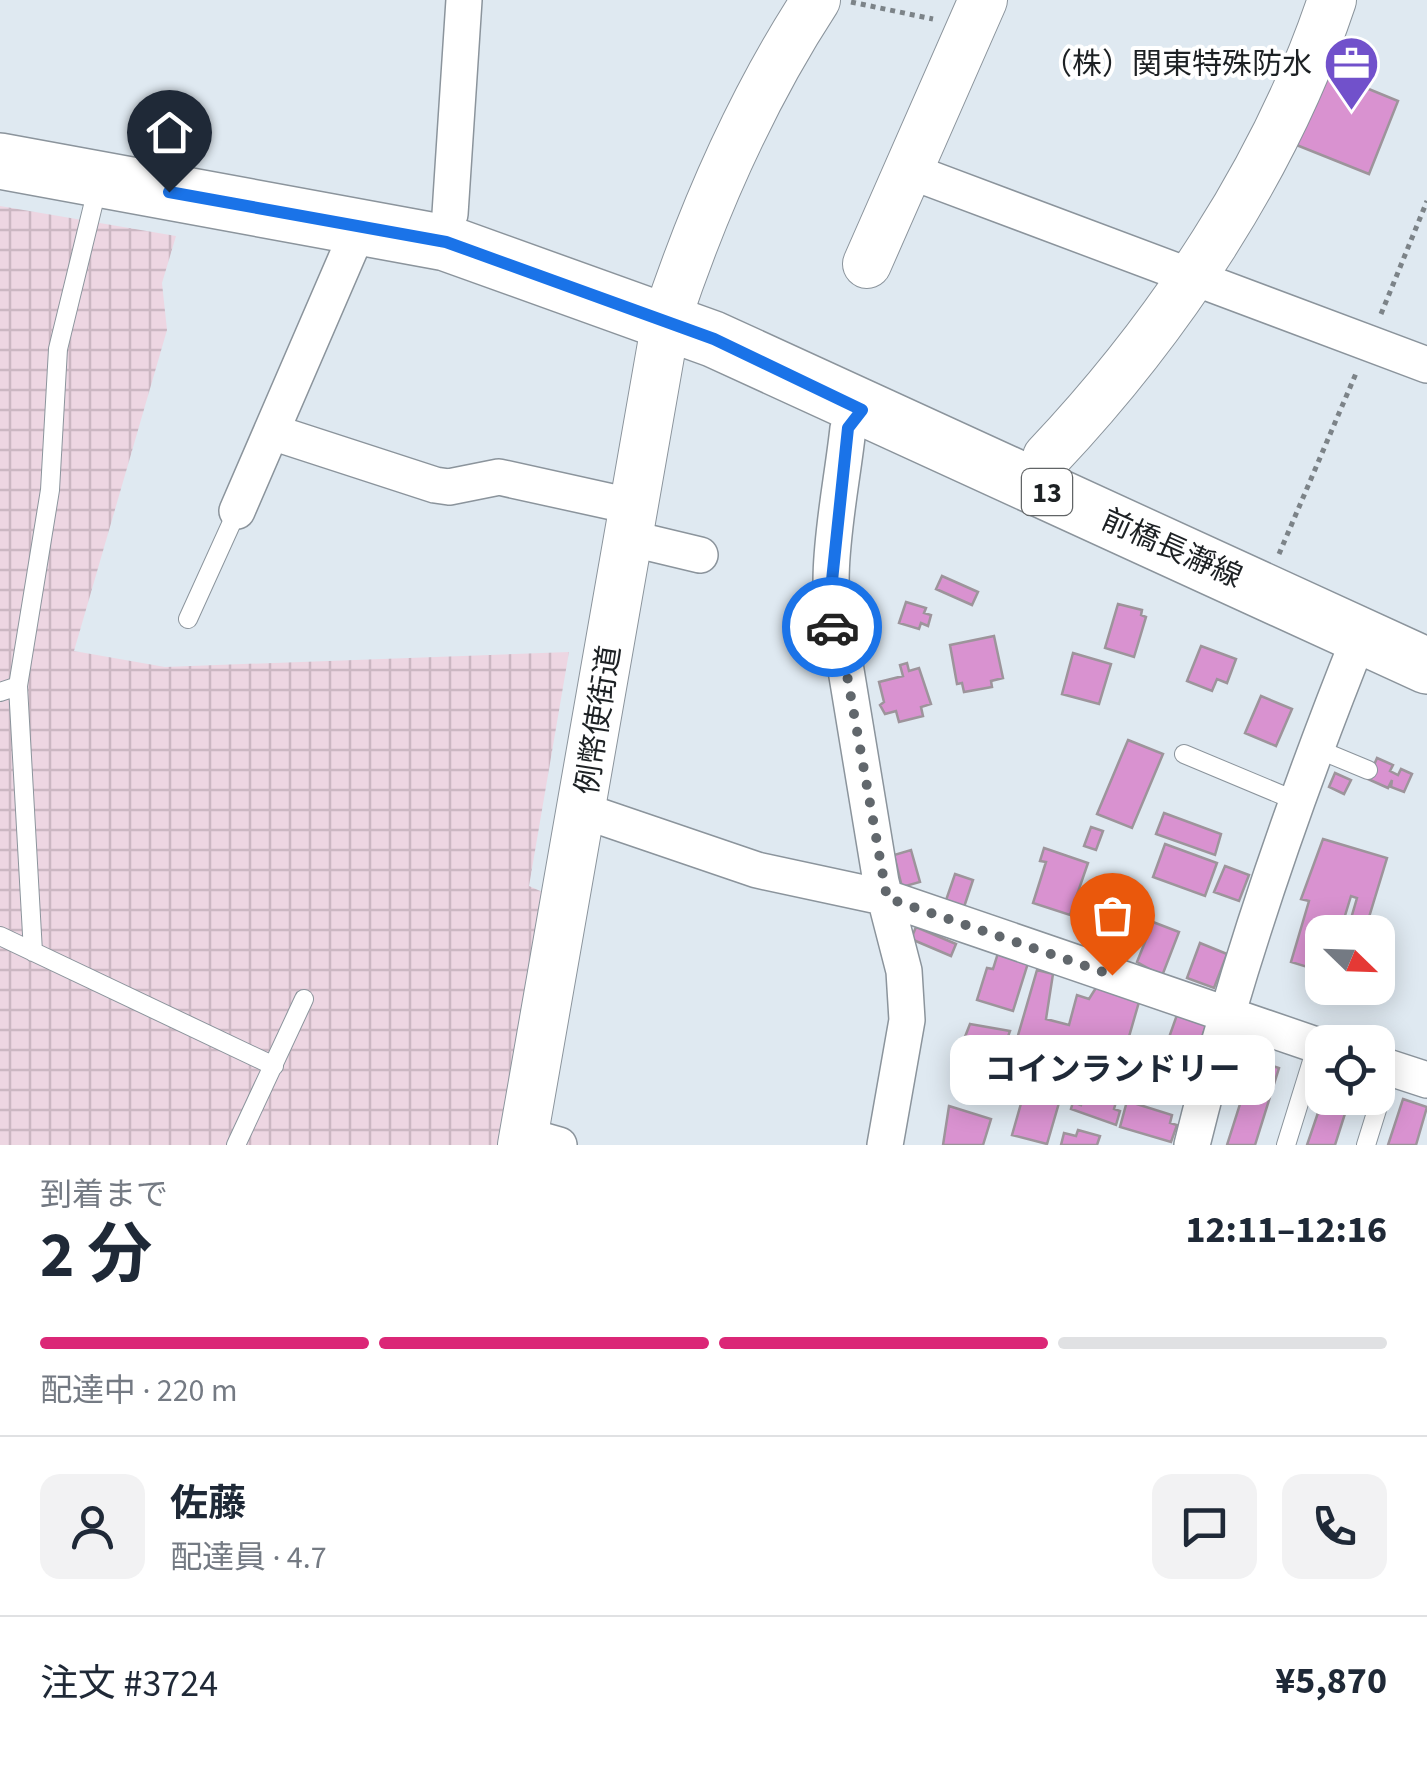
<!DOCTYPE html>
<html lang="ja">
<meta charset="utf-8">
<style>
:root{--surface:#fff;--page:#f2f2f3;--text:#1f2937;--muted:#747a83;--line:#e0e1e3;--accent:#db2777}
body{margin:0;font-family:"Source Sans 3","Noto Sans JP",sans-serif;background:var(--page);color:var(--text);height:100vh;display:flex;flex-direction:column;font-size:38px;white-space:nowrap}
*{box-sizing:border-box;margin:0}
p{font-size:32px;color:var(--muted)}
.icon{flex:none;width:55px;height:55px;fill:none;stroke:currentColor;stroke-width:2;stroke-linecap:round;stroke-linejoin:round}
.map{position:relative;height:1145px;overflow:hidden}
.panel{display:flex;flex-direction:column;background:var(--surface);flex:1}
.panel>*{flex:none}
.needle{width:65px;rotate:113deg}
.buttons{position:absolute;left:1305px;top:915px;display:grid;gap:20px}
.buttons a{display:grid;place-items:center;width:90px;height:90px;border-radius:20px;background:var(--surface);box-shadow:0 5px 25px #0003;font-size:50px}
.pin{position:absolute;display:grid;place-items:center;width:85px;height:85px;color:#fff;margin:-102px -42px;border-radius:50% 50% 50% 0;rotate:-45deg;box-shadow:0 0 10px #0007}
.pin .icon{rotate:45deg}
.courier{position:absolute;display:grid;place-items:center;width:100px;height:100px;margin:-50px;border:8px solid #1a73e8;border-radius:50%;background:#fff;color:#222;box-shadow:0 2px 12px #0007}
.bubble{position:absolute;height:70px;border-radius:20px;background:var(--surface);box-shadow:0 5px 25px #0003;font-size:32px;font-weight:700;line-height:70px;text-align:center}
.summary em{font-style:normal;font-weight:700}
.summary div{display:flex;flex-direction:column-reverse}
.summary{display:flex;align-items:center;justify-content:space-between;height:170px;padding:0 40px}
h1{font-size:65px;font-weight:700;line-height:75px}
.bar{display:grid;grid-template-columns:repeat(4,1fr);gap:15px 10px;align-content:center;height:120px;padding:0 40px}
.bar i{height:12px;border-radius:8px;background:var(--line)}
.bar .current{background:var(--accent)}
.bar p{grid-column:span 4}
.line{display:flex;align-items:center;gap:25px;padding:0 40px;border-top:2px solid var(--line)}
.line div{flex:1}
.round{display:grid;place-items:center;flex:none;width:105px;height:105px;border-radius:20px;background:var(--page)}
.map>svg:first-child{display:block}
.industrial{fill:url(#industrial-grid)}
.building{fill:#d992d0;stroke:#9d949b;stroke-width:2.5}
.lines{fill:none;stroke-linecap:round;stroke-linejoin:round}
.lane-casing{stroke:#8b949c;stroke-width:20}
.street-casing{stroke:#8b949c;stroke-width:38}
.secondary-casing{stroke:#8b949c;stroke-width:50}
.primary-casing{stroke:#8b949c;stroke-width:58}
.path{stroke:#7c8388;stroke-width:5;stroke-dasharray:5 5;stroke-linecap:butt}
.lane{stroke:#fff;stroke-width:18}
.street{stroke:#fff;stroke-width:35}
.secondary{stroke:#fff;stroke-width:48}
.primary{stroke:#fff;stroke-width:55}
.done{stroke:#61676c;stroke-width:10;stroke-dasharray:0 18}
.route{stroke:#1a73e8;stroke-width:12}
.labels{text-anchor:middle;stroke-width:8;stroke-linejoin:round;paint-order:stroke}
.shield{fill:#fff;stroke:#616466;stroke-width:2.5}
.shield-label{font-size:28px;font-weight:bold;fill:#1d2124}
.poi-label{font-size:30px;fill:#1d2124;stroke:#fff;text-anchor:end}
.street-label{font-size:30px;fill:#1d2124;stroke:#fff}
</style>
<div class="map">
<svg width="1427" height="1145" viewBox="0 0 1427 1145">
<defs>
<pattern id="industrial-grid" width="8" height="8" patternUnits="userSpaceOnUse" patternTransform="scale(2.5)"><rect width="8" height="8" fill="#edd6e2"/><path d="M0 4h8M4 0v8" fill="none" stroke="#cbb7c2"/></pattern>
</defs>
<rect width="100%" height="100%" fill="#dfe9f1"/>
<path class="industrial" d="M0 206 176 236 162 283 167 330 74 651 165 667 569 652 529 886 547 894 500 1145H0Z"/>
<path class="building" d="M1320 69 1398 101 1369 174 1289 142Z
M942 576 978 592 972 605 936 589Z
M906 602 926 608 924 613 931 615 928 626 921 623 919 629 899 623Z
M1118 604 1142 610 1141 615 1146 617 1134 657 1105 648Z
M994 636 1003 678 991 681 992 687 964 692 962 683 957 684 950 645Z
M1201 646 1236 659 1227 683 1217 679 1212 691 1187 681Z
M1073 653 1111 664 1099 704 1062 694Z
M907 663 909 671 919 668 931 704 921 707 923 716 899 722 896 711 885 714 880 705 884 702 879 682 903 676 900 665Z
M1261 696 1292 709 1276 746 1245 733Z
M1128 740 1163 754 1132 828 1097 814Z
M1377 758 1393 765 1390 771 1398 775 1401 769 1412 774 1404 792 1391 787 1392 780 1388 788 1368 779Z
M1335 773 1351 780 1344 794 1329 787Z
M1164 813 1221 834 1215 855 1156 834Z
M1091 827 1103 831 1096 850 1084 846Z
M1323 839 1387 858 1366 927 1350 922 1357 898 1351 896 1340 932H1322V967L1317 970 1291 962 1309 901 1301 899Z
M1165 844 1217 863 1205 896 1153 877Z
M1044 848 1088 863 1070 915 1033 903 1046 862 1040 861Z
M911 850 920 882 902 887 894 855Z
M1225 866 1249 875 1239 901 1214 892Z
M955 874 973 880 962 913 944 906Z
M1097 887 1107 891 1099 915 1088 911Z
M1153 922 1179 932 1162 976 1137 962Z
M916 927 956 944 951 956 911 939Z
M1200 943 1227 954 1214 988 1187 978Z
M998 953 1028 963 1013 1011 977 1000 987 968 993 969Z
M1037 970 1053 974 1046 1019 1069 1025 1077 995 1089 999 1099 983 1141 995 1113 1092 1010 1063Z
M1178 1012 1207 1023 1195 1056 1166 1046Z
M970 1024 1010 1031 1000 1060 961 1047Z
M1159 1051 1195 1063 1184 1096 1148 1084Z
M1254 1060 1279 1068 1255 1145H1227Z
M982 1064 1014 1073 1007 1095 976 1087Z
M1028 1079 1063 1089 1047 1144 1012 1135Z
M1085 1093 1116 1102 1114 1109 1120 1111 1116 1125 1071 1109 1073 1102 1081 1105Z
M1323 1098H1350L1335 1145H1307Z
M1403 1099 1427 1107 1416 1145H1388Z
M1127 1101 1172 1115 1170 1123 1177 1125 1171 1142 1120 1127Z
M949 1106 991 1119 983 1145H943Z
M1078 1130 1100 1136 1097 1145H1061L1064 1133 1076 1136Z"/>
<g class="lines">
<defs>
<path id="lane" d="M188 619 237 511
M18 686 33 952
M0 692 18 686 50 490 58 349 98 185
M1315 748 1368 770
M1184 754 1294 800
M0 936 274 1066
M236 1145 304 999
M1286 1145 1317 1045
M1366 1145 1390 1068"/>
<path id="street" d="M907 170 1427 365
M450 214 464 0
M862 410 848 428C840 504 816 592 845 664L881 882 904 971 907 1020 885 1145
M272 432 435 485 449 487 499 477 635 507
M237 511 361 224
M629 538 700 555
M584 811 757 870 887 898 1322 1047
M1378 1064 1427 1080
M524 1135 559 1145
M1192 1145C1235 970 1293 803 1360 636"/>
<path id="secondary" d="M867 264 983 0
M1047 457C1168 329 1276 168 1332 0
M522 1145 666 321C703 210 752 98 816 0"/>
<path id="primary" d="M0 161 446 243 713 339 1427 666"/>
</defs>
<use href="#lane" class="lane-casing"/>
<use href="#street" class="street-casing"/>
<use href="#secondary" class="secondary-casing"/>
<use href="#primary" class="primary-casing"/>
<path class="path" d="M851 2 933 19
M1381 314 1427 201
M1279 554 1357 371"/>
<use href="#lane" class="lane"/>
<use href="#street" class="street"/>
<use href="#secondary" class="secondary"/>
<use href="#primary" class="primary"/>
</g>
<g class="lines">
<path class="done" d="M832 627 845 664 887 898 1112 975"/>
<path class="route" d="M169 192 446 242 714 339 862 410 848 428 831 590 832 627"/>
</g>
<defs>
<symbol id="office-pin" viewBox="-11 -11 22 30"><path d="M0 17L-7.5 6A9.5 9.5 0 1 1 7.5 6Z" fill="#7151cb" stroke="#fff"/><path d="M-6-3h4V-5.5h4V-3h4V5H-6ZM-1-4.5V-3h2v-1.5ZM-6 0V1H6V0Z" fill="#fff"/></symbol>
</defs>
<g fill-rule="evenodd">
<use href="#office-pin" x="1320" y="32" width="63" height="86"/>
</g>
<g class="labels">
<rect class="shield" x="1022" y="469" width="50" height="46" rx="8"/>
<g class="shield-label">
<text x="1047" y="502">13</text>
</g>
<g class="poi-label">
<text x="1312" y="74">（株）関東特殊防水</text>
</g>
<g class="street-label">
<text transform="translate(1172 548) rotate(24)" y="10">前橋長瀞線</text>
<text transform="translate(598 720) rotate(-81)" y="10">例幣使街道</text>
</g>
</g>
</svg>
<div class="buttons">
<a><svg class="needle" viewBox="-14 -14 28 28"><path d="M0-13l5 13h-10z" fill="#e53935"/><path d="M0 13l5-13h-10z" fill="#747a83"/></svg></a>
<a><svg class="icon" aria-label="locate" viewBox="0 0 24 24"><circle cx="12" cy="12" r="6"/><path d="M12 2v4M12 18v4M2 12h4M18 12h4"/></svg></a>
</div>
<div class="pin" style="left:1112px;top:975px;background:#ea580c"><svg class="icon" aria-label="bag" viewBox="0 0 24 24"><path d="M5 8h14l-1 12H6zM9 8a3 3 0 0 1 6 0"/></svg></div>
<div class="pin" style="left:169px;top:192px;background:#1f2937"><svg class="icon" aria-label="home" viewBox="0 0 24 24"><path d="M3 11l9-7 9 7M6 9v11h12V9"/></svg></div>
<div class="courier" style="left:832px;top:627px"><svg class="icon" aria-label="car" viewBox="0 0 24 24"><path d="M5 17H2v-5l4-1 3-4h7l3 4 3 1v5h-3M9 17h6M6 11h13"/><circle cx="7" cy="17" r="2"/><circle cx="17" cy="17" r="2"/></svg></div>
<div class="bubble" style="left:950px;top:1035px;width:325px">コインランドリー</div>
</div>
<section class="panel">
<div class="summary"><div><h1>2 分</h1><p>到着まで</p></div><em>12:11–12:16</em></div>
<div class="bar"><i class="current"></i><i class="current"></i><i class="current"></i><i></i><p>配達中 · 220 m</p></div>
<div class="line" style="height:180px"><a class="round"><svg class="icon" aria-label="person" viewBox="0 0 24 24"><circle cx="12" cy="8" r="4"/><path d="M4 21q1-7 8-7t8 7"/></svg></a><div><b>佐藤</b><p>配達員 · 4.7</p></div><a class="round"><svg class="icon" aria-label="chat" viewBox="0 0 24 24"><path d="M4 5h16v11H9l-5 4z"/></svg></a><a class="round"><svg class="icon" aria-label="phone" viewBox="0 0 24 24"><path d="M5 4h4l2 5-3 2q2 4 5 5l2-3 5 2v4C11 20 4 13 5 4z"/></svg></a></div>
<div class="line" style="height:130px"><div>注文 #3724</div><b>¥5,870</b></div>
</section>
